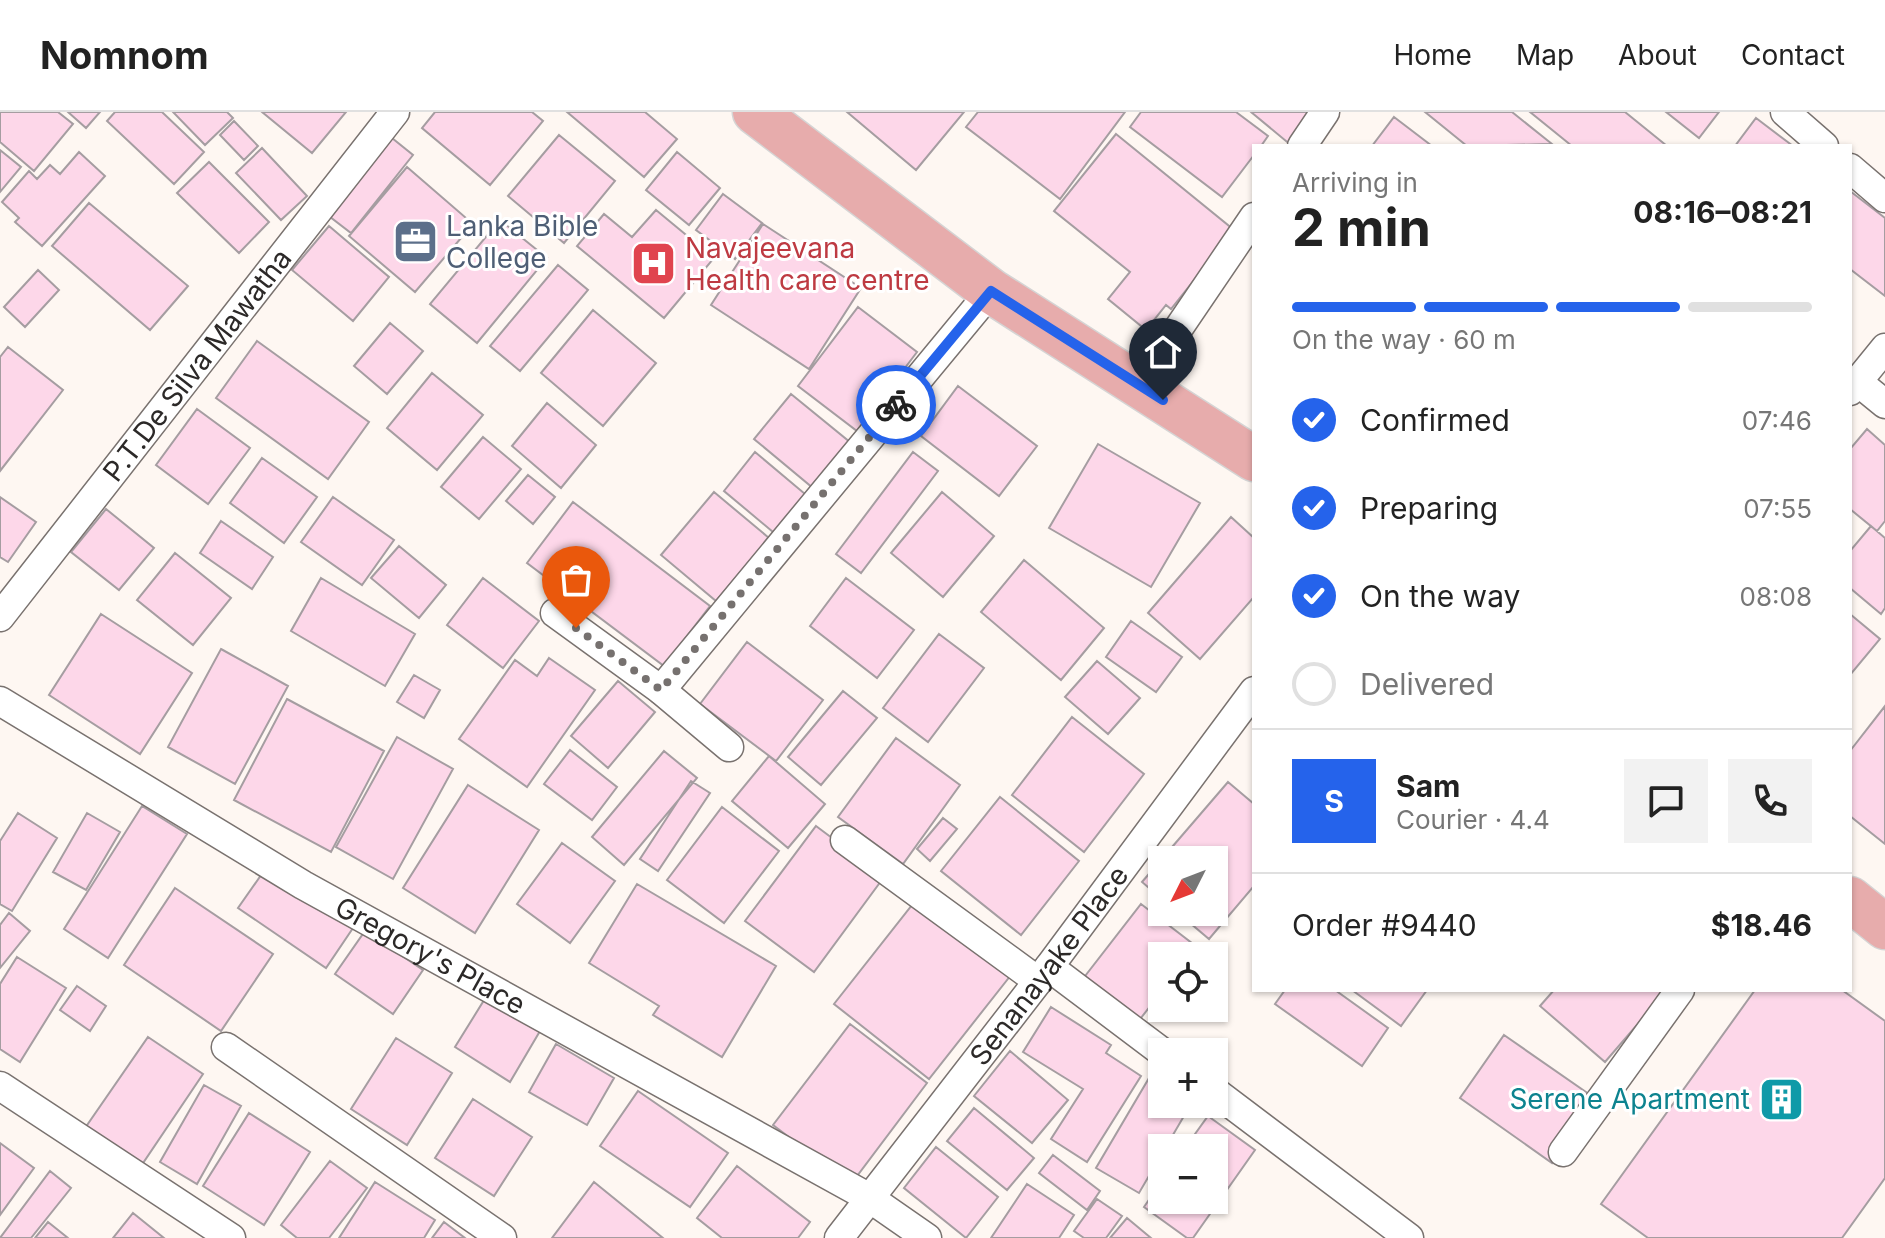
<!DOCTYPE html>
<meta charset="utf-8">
<style>
:root{--surface:#fff;--page:#f2f2f2;--text:#222;--muted:#767676;--line:#e0e0e0;--accent:#2563eb}
body{margin:0;font-family:Inter,sans-serif;background:var(--page);color:var(--text);height:100vh;display:flex;flex-direction:column;font-size:30px;white-space:nowrap}
*{box-sizing:border-box;margin:0}
p{font-size:26px;color:var(--muted)}
.icon{flex:none;width:44px;height:44px;fill:none;stroke:currentColor;stroke-width:2;stroke-linecap:round;stroke-linejoin:round}
.map{position:relative;flex:1;overflow:hidden}
.drawer{position:absolute;left:1252px;top:32px;width:600px;height:848px;display:flex;flex-direction:column;background:var(--surface);border-radius:0px;box-shadow:0 2px 6px #0004}
.drawer>*{flex:none}
.needle{width:52px;rotate:228deg}
.tools{position:absolute;left:1148px;top:734px;display:grid;gap:16px}
.tools a{display:grid;place-items:center;width:80px;height:80px;border-radius:0px;background:var(--surface);box-shadow:0 2px 6px #0004;font-size:40px}
.pin{position:absolute;display:grid;place-items:center;width:68px;height:68px;color:#fff;margin:-82px -34px;border-radius:50% 50% 50% 0;rotate:-45deg;box-shadow:0 0 8px #0007}
.pin .icon{rotate:45deg}
.courier{position:absolute;display:grid;place-items:center;width:80px;height:80px;margin:-40px;border:6px solid #2563eb;border-radius:50%;background:#fff;color:#222;box-shadow:0 2px 10px #0007}
.head em{font-style:normal;font-weight:700}
.head div{display:flex;flex-direction:column-reverse}
.head{display:flex;align-items:center;justify-content:space-between;height:136px;padding:0 40px}
h1{font-size:52px;font-weight:700;line-height:60px}
.bar{display:grid;grid-template-columns:repeat(4,1fr);gap:12px 8px;align-content:center;height:96px;padding:0 40px}
.bar i{height:10px;border-radius:6px;background:var(--line)}
.bar .active{background:var(--accent)}
.bar p{grid-column:span 4}
.line{display:flex;align-items:center;gap:20px;padding:0 40px;border-top:2px solid var(--line)}
.line div{flex:1}
.round{display:grid;place-items:center;flex:none;width:84px;height:84px;border-radius:0px;background:var(--page)}
ol{padding:0 40px;list-style:none}
li{display:flex;align-items:center;gap:24px;height:88px}
li p{margin-inline-start:auto}
li .icon{padding:8px;border-radius:50%;background:var(--accent);color:#fff;stroke-width:4}
li:last-child{color:var(--muted)}
li i{width:44px;height:44px;border:4px solid var(--line);border-radius:50%}
header{display:flex;align-items:center;gap:48px;box-sizing:border-box;height:112px;padding:0 40px;background:var(--surface);border-bottom:2px solid var(--line)}
header strong{font-size:38px}
nav{display:flex;gap:44px;margin-inline-start:auto;font-size:28px}
.map>svg:first-child{display:block}
.building{fill:#fdd7e9;stroke:#a59da1;stroke-width:2}
.lines{fill:none;stroke-linecap:round;stroke-linejoin:round}
.street-casing{stroke:#79726f;stroke-width:31}
.primary-casing{stroke:#d5d4d4;stroke-width:47}
.street{stroke:#fff;stroke-width:28}
.primary{stroke:#e7acac;stroke-width:44}
.done{stroke:#76716f;stroke-width:8;stroke-dasharray:0 14.4}
.route{stroke:#2563eb;stroke-width:10}
.labels{text-anchor:middle;stroke-width:6;stroke-linejoin:round;paint-order:stroke}
.service-label{font-size:28px;fill:#4e5e75;stroke:#fff;text-anchor:start}
.health-label{font-size:28px;fill:#be3a42;stroke:#fff;text-anchor:start}
.street-label{font-size:28px;fill:#2c2928;stroke:#fff}
.culture-label{font-size:28px;fill:#0d838f;stroke:#fff;text-anchor:end}
</style>
<header>
<strong>Nomnom</strong>
<nav><a>Home</a><a>Map</a><a>About</a><a>Contact</a></nav>
</header>
<div class="map">
<svg width="1885" height="1126" viewBox="0 0 1885 1126">
<rect width="100%" height="100%" fill="#fef7f2"/>
<path class="building" d="M0 0H58L73 12 34 59 0 30Z
M68 0H100L86 16Z
M115 0H162L204 40 174 72 107 9Z
M173 0H227L233 6 205 33Z
M262 0H346L312 41Z
M435 0H532L543 9 490 73 422 16Z
M567 0H645L677 27 644 65Z
M847 0H964L916 58Z
M978 0H1125L1060 87 966 15Z
M1141 0H1236L1268 24 1261 34H1254V43L1222 85 1130 15Z
M1251 0H1311L1292 34Z
M1425 0H1512L1552 32 1467 34Z
M1530 0H1625L1667 34H1572Z
M1666 0H1719L1699 26Z
M1394 5 1432 34H1372Z
M1756 6 1793 34H1735Z
M234 9 258 34 244 48 220 23Z
M387 22 413 43 351 121 325 101Z
M1116 22 1234 118 1171 197 1166 193 1146 218 1108 187 1130 160 1054 99Z
M559 23 615 69 564 131 508 84Z
M262 36 307 84 281 108 236 61Z
M0 38 21 55 0 80Z
M79 40 105 64 42 134 15 110 19 106 2 90 29 59 37 67 50 53 60 62Z
M677 40 720 76 689 113 646 78Z
M209 50 269 110 239 141 177 81Z
M407 55 473 112 415 180 349 124Z
M1850 79 1885 106V184L1850 157Z
M723 82 762 111 735 147 696 118Z
M89 91 188 174 150 218 52 134Z
M656 98 714 146 664 206 577 134 604 102 632 125Z
M500 108 547 146 477 231 430 192Z
M763 112 861 176 809 257 711 193Z
M329 114 389 165 353 209 292 158Z
M558 153 588 178 520 259 490 234Z
M38 158 59 178 25 215 4 195Z
M858 195 917 240 857 319 798 274Z
M593 198 656 251 603 314 541 261Z
M390 211 423 239 387 282 354 254Z
M257 229 369 310 328 367 216 286Z
M8 235 63 278 0 359V245Z
M432 261 483 303 437 358 387 316Z
M958 274 1037 334 999 384 921 324Z
M791 282 851 331 813 376 754 327Z
M547 291 596 333 561 376 512 334Z
M197 297 250 336 208 392 156 353Z
M1867 317 1885 333V409L1877 419 1850 397V337Z
M483 325 521 357 479 407 441 375Z
M1098 332 1200 391 1151 475 1049 416Z
M755 340 811 387 779 425 724 379Z
M913 340 938 359 861 461 836 442Z
M262 346 317 385 284 431 230 391Z
M528 363 555 385 533 412 506 389Z
M714 380 769 426 716 489 661 443Z
M942 380 994 424 943 485 891 441Z
M0 385 36 410 8 450 0 445Z
M333 385 394 428 362 473 301 430Z
M573 390 710 494 664 554 527 451Z
M106 397 154 436 119 478 71 440Z
M1231 405 1254 426V485L1200 547 1148 501Z
M221 409 273 445 252 477 200 441Z
M1871 414 1885 426V496L1881 502 1850 476V439Z
M399 434 446 473 419 506 371 466Z
M175 441 231 486 193 533 137 488Z
M1024 448 1104 516 1061 568 981 500Z
M321 466 415 522 385 574 291 519Z
M483 466 539 509 503 556 447 513Z
M846 466 914 518 877 566 810 514Z
M101 502 192 561 140 642 49 583Z
M1850 502 1880 527 1850 563Z
M1131 509 1182 545 1156 580 1106 545Z
M939 522 984 556 928 630 883 596Z
M747 530 823 588 776 649 700 592Z
M221 537 288 574 235 672 168 635Z
M549 546 595 578 527 675 459 627 515 548 537 564Z
M1097 549 1140 586 1108 622 1065 585Z
M414 563 440 578 424 606 397 590Z
M618 569 655 600 608 656 571 624Z
M843 579 877 606 821 673 788 645Z
M287 587 384 639 331 740 234 688Z
M1885 594V732L1850 704V639Z
M1072 605 1144 662 1084 740 1012 683Z
M397 625 453 657 393 767 336 735Z
M896 626 960 673 903 752 838 705Z
M570 638 617 675 592 708 544 672Z
M664 639 697 666 624 753 592 725Z
M769 644 825 692 788 736 732 689Z
M691 669 710 681 658 759 640 747Z
M1228 670 1254 692V774L1209 827 1177 800H1214V748H1162V787L1142 770Z
M468 673 539 718 475 821 403 776Z
M1000 685 1079 749 1021 823 941 759Z
M142 694 187 722 108 846 64 817Z
M722 695 779 739 724 811 667 768Z
M18 701 57 726 12 799 0 792V729Z
M87 701 120 720 86 778 53 760Z
M943 706 957 717 930 749 917 737Z
M816 714 884 765 814 860 745 809Z
M562 731 615 769 570 831 517 792Z
M266 756 353 816 326 856 238 796Z
M637 772 776 854 722 945 653 903 659 894 589 851Z
M175 776 273 842 221 919 124 853Z
M916 788 1011 863 929 967 834 892Z
M1141 792 1197 835 1190 844H1162V879L1137 911 1082 868Z
M9 801 30 819 0 856V813Z
M365 819 423 858 393 902 335 862Z
M17 845 66 876 20 950 0 937V872Z
M77 874 106 894 90 919 60 898Z
M1285 878H1335L1388 916 1362 954 1275 892Z
M1352 878H1427L1401 914Z
M1554 878H1667L1605 950 1540 894Z
M1755 878H1842L1885 909V1066L1842 1126H1648L1601 1092Z
M486 885 540 919 510 970 455 935Z
M1051 895 1111 933 1106 941 1141 964 1087 1050 1051 1027 1083 977 1023 940Z
M850 912 927 971 851 1072 773 1013Z
M1504 923 1596 987 1552 1051 1460 986Z
M148 925 203 962 139 1057 83 1019Z
M396 926 452 961 407 1033 351 997Z
M556 932 614 966 587 1013 529 980Z
M1010 939 1068 988 1032 1031 974 984Z
M1152 961 1162 967V992H1191L1139 1081 1096 1056Z
M204 973 241 994 197 1072 160 1050Z
M638 979 728 1041 690 1095 600 1034Z
M473 987 532 1025 494 1084 435 1046Z
M974 996 1034 1046 1007 1078 947 1029Z
M249 1001 310 1040 264 1113 203 1074Z
M1208 1004 1255 1038 1193 1126H1187L1144 1095 1162 1069V1088H1214V1036H1185Z
M0 1031 34 1056 0 1103Z
M936 1035 998 1085 966 1126 904 1076Z
M1053 1043 1100 1079 1087 1098 1039 1061Z
M330 1049 367 1076 329 1126H297L281 1113Z
M737 1054 810 1110 798 1126H722L697 1106Z
M50 1059 71 1076 31 1126H0Z
M375 1070 435 1108 424 1126H339Z
M594 1070 663 1126H552Z
M1027 1072 1074 1103 1059 1126H991Z
M1097 1087 1122 1104 1106 1126H1084L1074 1119Z
M133 1101 164 1126H113Z
M1127 1106 1151 1126H1110Z
M48 1110 68 1126H35Z
M444 1110 465 1126H432Z"/>
<g class="lines">
<defs>
<g id="street">
<path d="M1785 0 1824 34"/>
<path d="M1302 34 1325 0"/>
<path d="M1850 56 1885 86"/>
<path d="M1858 270 1885 292"/>
<path d="M1140 273 1254 105"/>
<path d="M1850 279 1885 236"/>
<path d="M555 501 661 578 729 635"/>
<path id="s1" d="M0 505 395 0"/>
<path d="M661 578 991 179"/>
<path id="s2" d="M0 589 303 773 868 1085 927 1126"/>
<path d="M845 728 1038 869"/>
<path d="M1049 855 1162 940"/>
<path d="M226 935 502 1126"/>
<path d="M0 974 231 1126"/>
<path d="M1214 979 1409 1126"/>
<path d="M1563 1040 1680 878"/>
<path id="s3" d="M839 1126 1049 855 1254 579"/>
</g>
<path id="primary" d="M755 0 991 179 1254 347
M1850 787 1885 815"/>
</defs>
<use href="#street" class="street-casing"/>
<use href="#primary" class="primary-casing"/>
<use href="#street" class="street"/>
<use href="#primary" class="primary"/>
</g>
<g class="lines">
<path class="done" d="M576 516 661 578 896 293"/>
<path class="route" d="M896 293 991 179 1163 288"/>
</g>
<defs>
<symbol id="office-square" viewBox="-11 -11 22 22"><rect x="-9" y="-9" width="18" height="18" rx="4" fill="#5c6f8a" stroke="#fff"/><path d="M-6-3h4V-5.5h4V-3h4V5H-6ZM-1-4.5V-3h2v-1.5ZM-6 0V1H6V0Z" fill="#fff"/></symbol>
<symbol id="hospital-square" viewBox="-11 -11 22 22"><rect x="-9" y="-9" width="18" height="18" rx="4" fill="#e0444e" stroke="#fff"/><path d="M-5-5h3v3.5h4V-5h3V5h-3V1.5h-4V5h-3Z" fill="#fff"/></symbol>
<symbol id="building-square" viewBox="-11 -11 22 22"><rect x="-9" y="-9" width="18" height="18" rx="4" fill="#0f9aa8" stroke="#fff"/><path d="M-4-6H4V6H1V3H-1V6H-4ZM-2.5-4.3h1.7v1.8h-1.7ZM.8-4.3h1.7v1.8H.8ZM-2.5-1h1.7V.8h-1.7ZM.8-1h1.7V.8H.8Z" fill="#fff"/></symbol>
</defs>
<g fill-rule="evenodd">
<use href="#office-square" x="390" y="104" width="51" height="51"/>
<use href="#hospital-square" x="628" y="126" width="51" height="51"/>
<use href="#building-square" x="1756" y="962" width="51" height="51"/>
</g>
<g class="labels">
<g class="service-label">
<text x="446" y="124">Lanka Bible<tspan x="446" dy="32">College</tspan></text>
</g>
<g class="health-label">
<text x="685" y="146">Navajeevana<tspan x="685" dy="32">Health care centre</tspan></text>
</g>
<g class="street-label">
<text dy="10" stroke="none"><textPath href="#s1" startOffset="320">P.T.De Silva Mawatha</textPath></text>
<text dy="10" stroke="none"><textPath href="#s2" startOffset="500">Gregory's Place</textPath></text>
<text dy="10" stroke="none"><textPath href="#s3" startOffset="344">Senanayake Place</textPath></text>
</g>
<g class="culture-label">
<text x="1750" y="997">Serene Apartment</text>
</g>
</g>
</svg>
<div class="tools">
<a><svg class="needle" viewBox="-14 -14 28 28"><path d="M0-13l5 13h-10z" fill="#e53935"/><path d="M0 13l5-13h-10z" fill="#767676"/></svg></a>
<a><svg class="icon" aria-label="locate" viewBox="0 0 24 24"><circle cx="12" cy="12" r="6"/><path d="M12 2v4M12 18v4M2 12h4M18 12h4"/></svg></a>
<a>+</a>
<a>−</a>
</div>
<div class="pin" style="left:576px;top:516px;background:#ea580c"><svg class="icon" aria-label="bag" viewBox="0 0 24 24"><path d="M5 8h14l-1 12H6zM9 8a3 3 0 0 1 6 0"/></svg></div>
<div class="pin" style="left:1163px;top:288px;background:#1f2937"><svg class="icon" aria-label="home" viewBox="0 0 24 24"><path d="M3 11l9-7 9 7M6 9v11h12V9"/></svg></div>
<div class="courier" style="left:896px;top:293px"><svg class="icon" aria-label="bike" viewBox="0 0 24 24"><circle cx="6" cy="16" r="4"/><circle cx="18" cy="16" r="4"/><path d="M6 16l4-8h5l3 8M10 8l3 8H6M13 5h3"/></svg></div>
<section class="drawer">
<div class="head"><div><h1>2 min</h1><p>Arriving in</p></div><em>08:16–08:21</em></div>
<div class="bar"><i class="active"></i><i class="active"></i><i class="active"></i><i></i><p>On the way · 60 m</p></div>
<ol>
<li><svg class="icon" aria-label="check" viewBox="0 0 24 24"><path d="M5 12l5 5 9-10"/></svg>Confirmed<p>07:46</p></li>
<li><svg class="icon" aria-label="check" viewBox="0 0 24 24"><path d="M5 12l5 5 9-10"/></svg>Preparing<p>07:55</p></li>
<li><svg class="icon" aria-label="check" viewBox="0 0 24 24"><path d="M5 12l5 5 9-10"/></svg>On the way<p>08:08</p></li>
<li><i></i>Delivered</li>
</ol>
<div class="line" style="height:144px"><b class="round" style="background:var(--accent);color:#fff">S</b><div><b>Sam</b><p>Courier · 4.4</p></div><a class="round"><svg class="icon" aria-label="chat" viewBox="0 0 24 24"><path d="M4 5h16v11H9l-5 4z"/></svg></a><a class="round"><svg class="icon" aria-label="phone" viewBox="0 0 24 24"><path d="M5 4h4l2 5-3 2q2 4 5 5l2-3 5 2v4C11 20 4 13 5 4z"/></svg></a></div>
<div class="line" style="height:104px"><div>Order #9440</div><b>$18.46</b></div>
</section>
</div>
